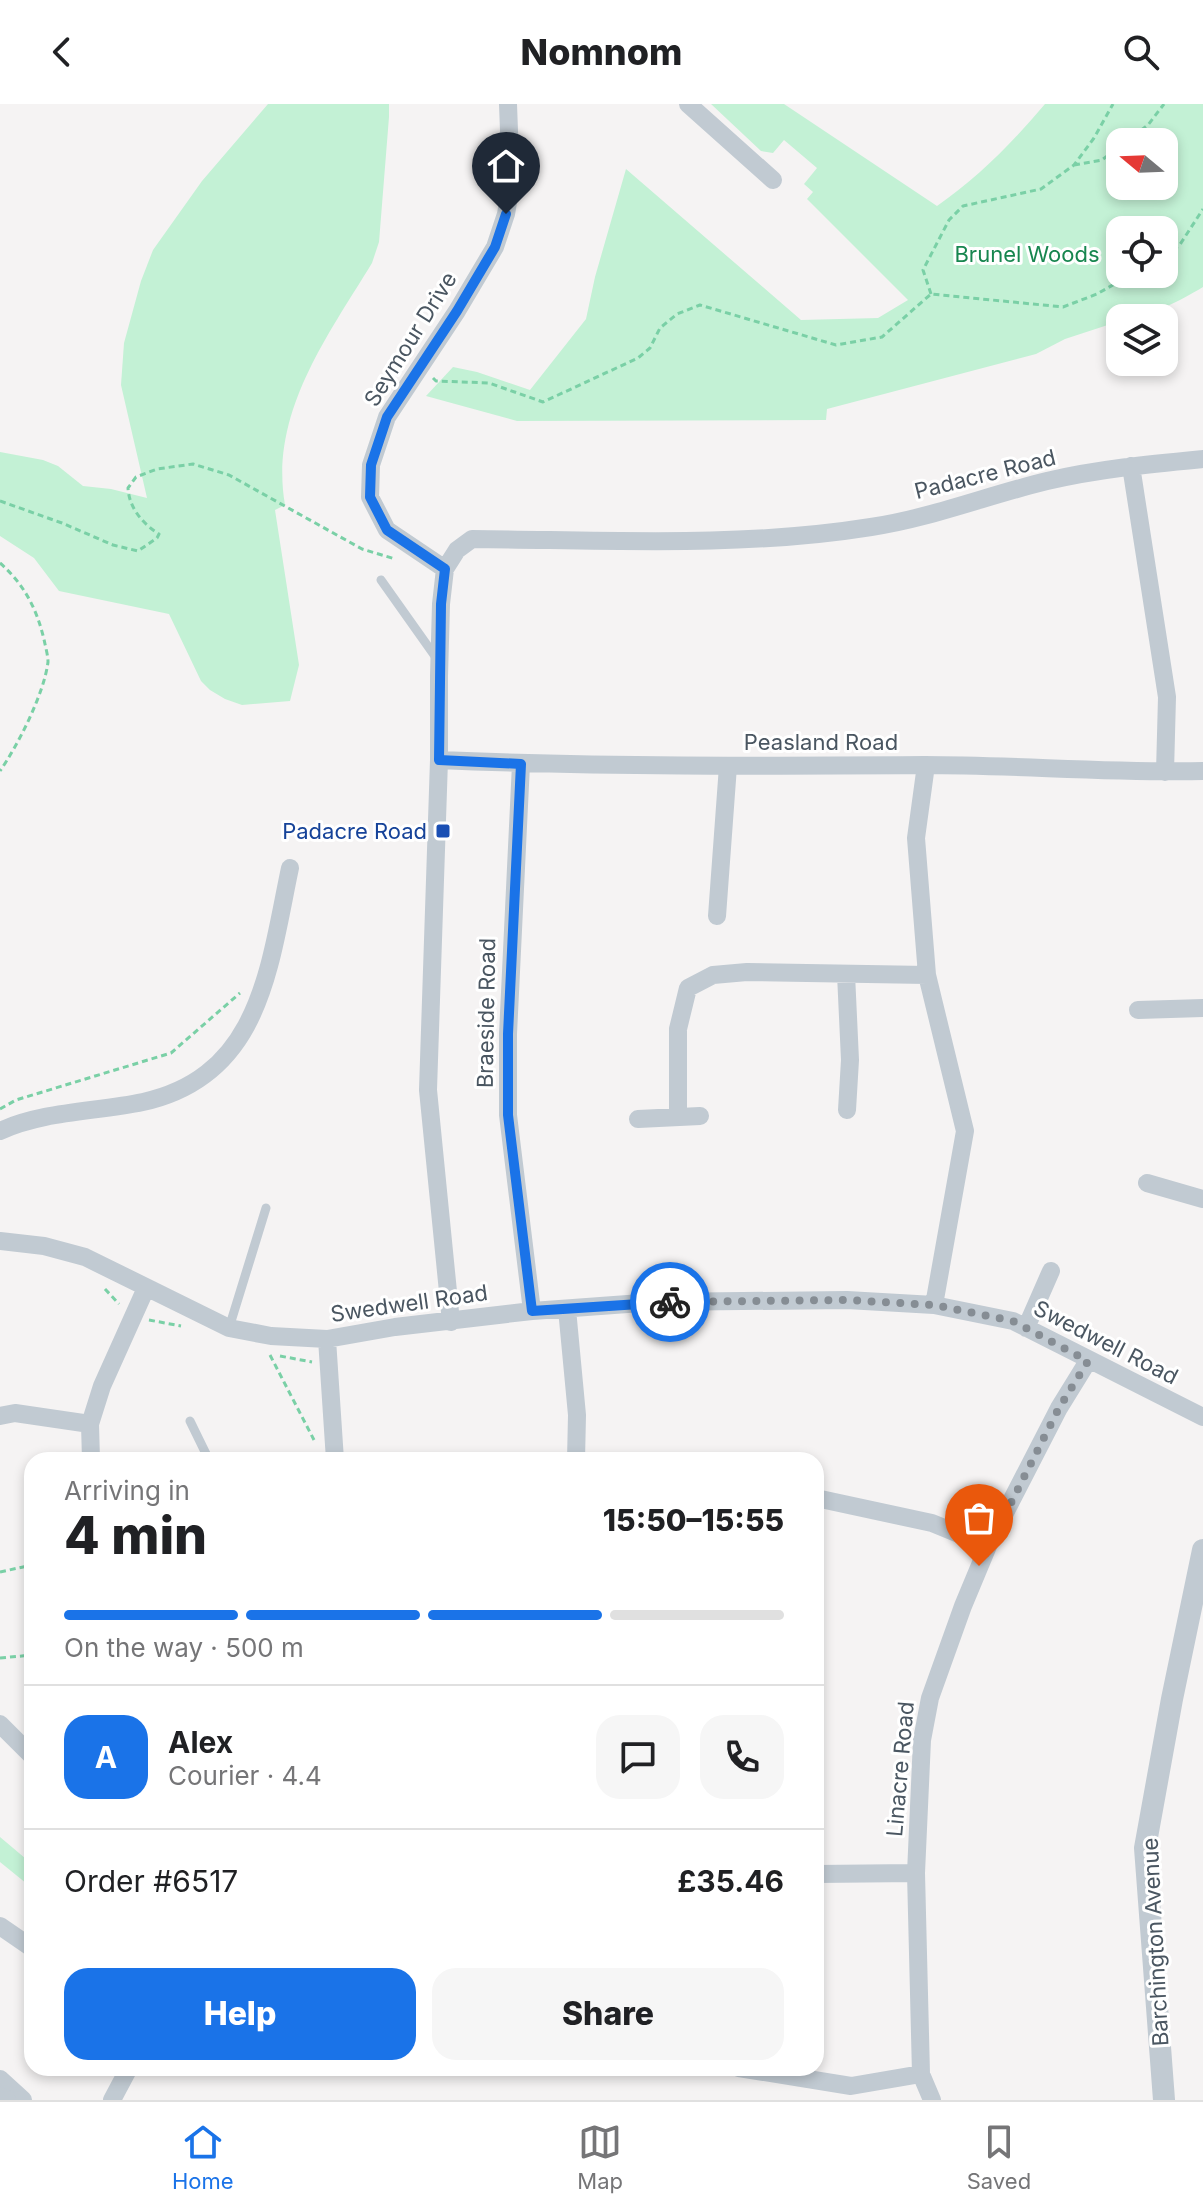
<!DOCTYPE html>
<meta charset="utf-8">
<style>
:root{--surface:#fff;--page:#f6f6f6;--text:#202124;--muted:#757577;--line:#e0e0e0;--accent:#1a73e8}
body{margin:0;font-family:Inter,sans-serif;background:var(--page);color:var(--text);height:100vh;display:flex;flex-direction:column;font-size:30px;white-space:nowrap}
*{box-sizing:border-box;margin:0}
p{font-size:26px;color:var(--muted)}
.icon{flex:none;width:44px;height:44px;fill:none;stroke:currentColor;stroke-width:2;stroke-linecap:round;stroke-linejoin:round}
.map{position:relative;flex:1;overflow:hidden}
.side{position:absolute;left:24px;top:1348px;width:800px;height:624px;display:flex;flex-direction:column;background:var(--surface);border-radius:24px;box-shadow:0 4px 12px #0003}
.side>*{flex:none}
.needle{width:52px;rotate:289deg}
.tools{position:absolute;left:1106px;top:24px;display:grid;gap:16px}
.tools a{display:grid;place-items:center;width:72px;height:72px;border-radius:16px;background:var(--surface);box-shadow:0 4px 12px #0003;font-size:40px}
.pin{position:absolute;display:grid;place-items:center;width:68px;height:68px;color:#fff;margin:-82px -34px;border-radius:50% 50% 50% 0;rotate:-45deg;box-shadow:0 0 8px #0007}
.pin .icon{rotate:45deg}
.courier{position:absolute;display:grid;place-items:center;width:80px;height:80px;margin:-40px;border:6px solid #1a73e8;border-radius:50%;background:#fff;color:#222;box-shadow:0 2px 10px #0007}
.summary em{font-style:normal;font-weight:800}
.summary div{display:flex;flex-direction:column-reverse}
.summary{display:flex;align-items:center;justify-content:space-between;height:136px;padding:0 40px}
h1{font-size:52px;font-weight:800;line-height:60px}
.bar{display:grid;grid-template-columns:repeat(4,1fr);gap:12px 8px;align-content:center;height:96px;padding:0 40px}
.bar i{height:10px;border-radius:6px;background:var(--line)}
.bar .on{background:var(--accent)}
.bar p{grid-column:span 4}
.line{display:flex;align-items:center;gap:20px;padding:0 40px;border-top:2px solid var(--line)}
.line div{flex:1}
.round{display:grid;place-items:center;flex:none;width:84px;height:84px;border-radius:24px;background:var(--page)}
.cta{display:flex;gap:16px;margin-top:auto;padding:16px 40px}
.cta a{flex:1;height:92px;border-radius:24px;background:var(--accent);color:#fff;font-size:32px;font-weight:800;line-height:92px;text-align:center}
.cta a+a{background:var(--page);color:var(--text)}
header{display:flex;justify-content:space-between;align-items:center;height:104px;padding:0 40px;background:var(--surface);font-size:36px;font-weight:800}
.tab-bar{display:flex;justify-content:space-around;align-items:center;height:112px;border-top:2px solid var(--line);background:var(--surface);font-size:22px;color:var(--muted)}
.tab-bar a{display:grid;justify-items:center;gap:4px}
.tab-bar .on{color:var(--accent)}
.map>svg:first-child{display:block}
.green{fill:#c3f1d5;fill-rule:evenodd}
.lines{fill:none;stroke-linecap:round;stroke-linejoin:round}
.path{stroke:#7ad0a6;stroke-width:3;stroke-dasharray:6 4;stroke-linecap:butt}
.service{stroke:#c1cad2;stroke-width:9}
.minor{stroke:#c1cad2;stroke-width:18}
.tertiary{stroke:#c1cad2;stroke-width:22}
.done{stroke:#868d94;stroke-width:8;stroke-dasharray:0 14.4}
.route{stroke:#1a73e8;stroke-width:10}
.transit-dot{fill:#1a4fb4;stroke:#fff;stroke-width:3}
.labels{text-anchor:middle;stroke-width:6;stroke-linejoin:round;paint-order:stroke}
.park-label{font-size:22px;fill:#17864f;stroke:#fff}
.street-label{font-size:22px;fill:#4a5661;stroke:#fff}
.transit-label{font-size:22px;fill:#164399;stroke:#fff;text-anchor:end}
</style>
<header><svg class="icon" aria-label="back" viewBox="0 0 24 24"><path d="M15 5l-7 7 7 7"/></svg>Nomnom<svg class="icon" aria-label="search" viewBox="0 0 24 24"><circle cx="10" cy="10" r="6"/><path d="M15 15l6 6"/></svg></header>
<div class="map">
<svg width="1203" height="1996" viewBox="0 0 1203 1996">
<rect width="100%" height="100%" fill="#f5f3f3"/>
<path class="green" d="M268 0H389V13L379 138 372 159C327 233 269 310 285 401L275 406 299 561 290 597 242 601 225 595 210 586 201 577 169 510 59 487 34 454 0 432V348L43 356 58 362 83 382 111 385 147 394 121 281 124 239 141 177 153 146 202 77Z
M711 0H784L937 102C978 74 1013 38 1045 0H1203V183C1180 197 1147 214 1120 214V217L1065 235 1036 250 827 305 826 316 517 317 426 292 453 263 477 268 530 286 586 215 595 173 626 65 801 216 878 214 908 196 807 95 813 88 804 80 817 64 784 36 773 49 761 47ZM1164 38V82H1120V38ZM1164 126V170H1120V126Z
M0 1733 32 1760V1784L0 1758Z"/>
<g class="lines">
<path class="path" d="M1125 38 1148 21 1164 0
M1074 61 1102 56 1120 42
M1164 151 1179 142 1203 105
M931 190 923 166 949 116 963 102 1041 85 1074 61 1094 34 1113 0
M433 274 436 277 489 279 543 298 638 254 650 244 660 224 677 210 700 201 836 241 882 233 931 190 1063 203 1097 190 1132 170
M0 397 62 419 113 441 138 447 157 434 159 430C143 420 129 404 128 384L136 373 157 365 193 360 229 371 362 445 395 455
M0 459C25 481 38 507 45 540 46 545 48 552 48 558 44 590 18 641 0 667
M0 1005 16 996 171 949 240 889
M105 1185 119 1200
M149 1216 181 1222
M270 1251 314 1336
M280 1252 312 1258
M0 1468 32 1461
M0 1554 32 1551"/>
<path class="service" d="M381 476 437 555
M229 1224 266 1104
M190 1317 209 1356"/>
<path class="minor" d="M688 0 773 76
M1131 362 1167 593 1165 668
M445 465 387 426 370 393 371 361 387 313 457 207 495 143 506 110 511 81 508 0
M439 656C601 663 763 662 924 661 1017 661 1110 669 1203 667
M521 660 508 930V1011L532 1207
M926 661 916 734 927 871 965 1027 934 1201
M717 812 728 662
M846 870 850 956 847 1006
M1138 906 1203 904
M678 1012V925L688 884 713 871 747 868 927 871
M638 1015 700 1012
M0 1027C44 1007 95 1008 143 998 261 972 269 863 290 764
M1147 1079 1203 1095
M0 1137 44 1142 85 1153 229 1224 271 1232 327 1235 395 1223 532 1207 655 1198 847 1196 934 1201 1013 1217 1203 1313
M567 1205 577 1311 576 1356
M451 1218 428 986 439 656V572L441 500 445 465 457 446 472 435C605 436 740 444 871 423 931 414 989 391 1047 377 1098 365 1151 360 1203 355
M1026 1224 1051 1167
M327 1235 335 1356
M0 1312 15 1309 90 1320
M91 1356 90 1320 102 1282 146 1184
M816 1394 932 1419 988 1442
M0 1620 32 1652
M816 1770 916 1769
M0 1822 32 1844
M739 1964 851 1982 921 1970 932 1996
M921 1970 916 1769 922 1636 930 1594 963 1502 988 1442 1059 1304 1088 1257
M0 1975 23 1996
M112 1996 129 1964"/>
<path class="tertiary" d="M0 1994 5 1996
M1164 1996 1145 1744 1172 1595 1203 1446"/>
</g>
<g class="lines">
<path class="done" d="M670 1198 847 1196 934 1201 1013 1217 1088 1257 1059 1304 979 1462"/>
<path class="route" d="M506 110 495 143 457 207 387 313 371 361 370 393 387 426 445 465 441 500 439 656 521 660 508 930V1011L532 1207 670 1198"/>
</g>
<rect class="transit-dot" x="435" y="719" width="16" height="16" rx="4"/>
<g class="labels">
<g class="park-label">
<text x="1027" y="158">Brunel Woods</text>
</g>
<g class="street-label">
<text transform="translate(410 235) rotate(-58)" y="8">Seymour Drive</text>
<text transform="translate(985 370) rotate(-14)" y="8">Padacre Road</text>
<text x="821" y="646">Peasland Road</text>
<text transform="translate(486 909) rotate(-89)" y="8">Braeside Road</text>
<text transform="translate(409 1199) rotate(-8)" y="8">Swedwell Road</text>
<text transform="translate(1106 1238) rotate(27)" y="8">Swedwell Road</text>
<text transform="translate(900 1665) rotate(-85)" y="8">Linacre Road</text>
<text transform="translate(1155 1838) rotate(-93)" y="8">Barchington Avenue</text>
</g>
<g class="transit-label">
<text x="427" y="735">Padacre Road</text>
</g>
</g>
</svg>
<div class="tools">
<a><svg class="needle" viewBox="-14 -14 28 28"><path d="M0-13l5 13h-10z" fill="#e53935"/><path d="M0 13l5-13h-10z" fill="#757577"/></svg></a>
<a><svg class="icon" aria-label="locate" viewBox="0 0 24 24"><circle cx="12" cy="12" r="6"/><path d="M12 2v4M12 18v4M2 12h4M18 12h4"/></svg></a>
<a><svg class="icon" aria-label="layers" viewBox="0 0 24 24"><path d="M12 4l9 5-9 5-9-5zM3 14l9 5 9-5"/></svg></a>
</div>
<div class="pin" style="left:979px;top:1462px;background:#ea580c"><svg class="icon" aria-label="bag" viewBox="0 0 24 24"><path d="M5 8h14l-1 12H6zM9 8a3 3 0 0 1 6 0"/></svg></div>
<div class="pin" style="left:506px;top:110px;background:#1f2937"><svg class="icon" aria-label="home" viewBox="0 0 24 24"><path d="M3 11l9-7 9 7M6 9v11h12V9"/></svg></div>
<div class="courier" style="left:670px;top:1198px"><svg class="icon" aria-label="bike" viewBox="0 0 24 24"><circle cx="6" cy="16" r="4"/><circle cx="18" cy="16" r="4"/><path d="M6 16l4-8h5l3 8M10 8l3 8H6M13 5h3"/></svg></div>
<section class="side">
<div class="summary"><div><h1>4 min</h1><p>Arriving in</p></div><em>15:50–15:55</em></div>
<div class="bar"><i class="on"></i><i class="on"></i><i class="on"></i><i></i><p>On the way · 500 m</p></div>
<div class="line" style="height:144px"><b class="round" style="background:var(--accent);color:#fff">A</b><div><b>Alex</b><p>Courier · 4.4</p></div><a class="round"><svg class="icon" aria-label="chat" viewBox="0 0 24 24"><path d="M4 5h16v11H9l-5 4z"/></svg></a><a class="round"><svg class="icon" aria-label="phone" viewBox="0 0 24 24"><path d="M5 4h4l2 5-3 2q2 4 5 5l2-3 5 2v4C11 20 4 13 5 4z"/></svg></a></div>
<div class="line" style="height:104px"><div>Order #6517</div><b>£35.46</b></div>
<div class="cta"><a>Help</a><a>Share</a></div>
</section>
</div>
<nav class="tab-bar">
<a class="on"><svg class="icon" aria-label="home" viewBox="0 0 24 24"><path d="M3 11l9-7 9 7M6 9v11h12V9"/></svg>Home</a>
<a><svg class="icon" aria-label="map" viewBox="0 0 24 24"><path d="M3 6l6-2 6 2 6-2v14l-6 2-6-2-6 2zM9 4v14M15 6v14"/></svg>Map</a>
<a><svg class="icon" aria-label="saved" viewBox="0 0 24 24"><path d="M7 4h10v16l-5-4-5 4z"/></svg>Saved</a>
</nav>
